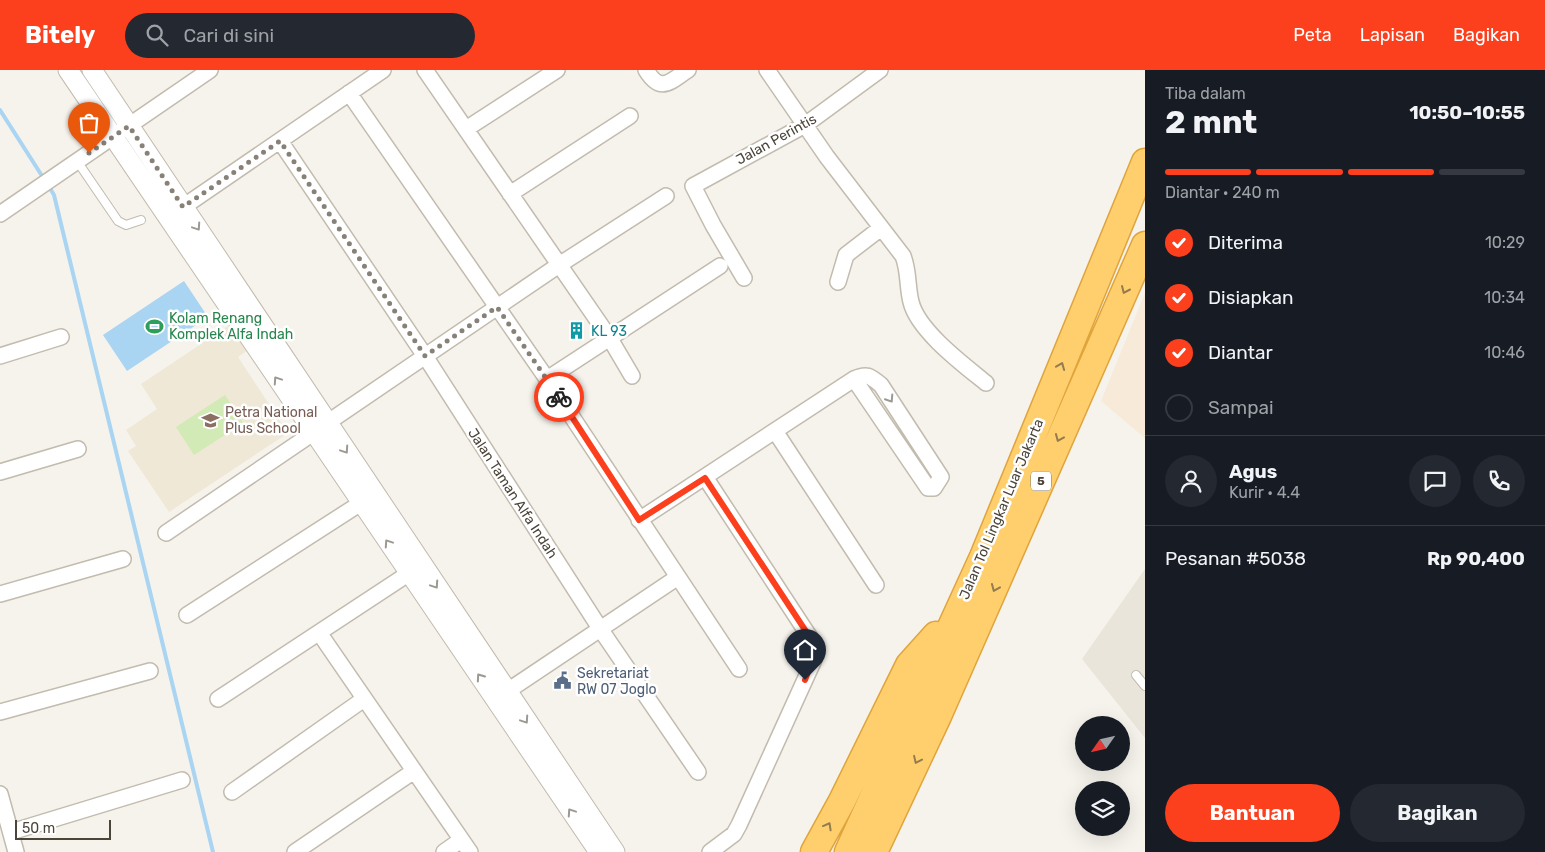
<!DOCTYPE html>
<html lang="id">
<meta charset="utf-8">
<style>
:root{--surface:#171b24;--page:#242831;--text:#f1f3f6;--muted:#9ea1a6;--line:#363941;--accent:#fc3f1d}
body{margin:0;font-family:Rubik,sans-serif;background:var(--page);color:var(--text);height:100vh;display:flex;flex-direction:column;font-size:19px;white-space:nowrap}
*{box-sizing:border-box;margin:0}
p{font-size:16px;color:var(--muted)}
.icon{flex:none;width:28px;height:28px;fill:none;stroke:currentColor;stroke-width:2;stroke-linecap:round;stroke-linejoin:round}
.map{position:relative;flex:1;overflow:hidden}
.details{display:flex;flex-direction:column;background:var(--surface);width:400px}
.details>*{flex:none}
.needle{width:32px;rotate:236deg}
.buttons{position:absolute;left:1075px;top:646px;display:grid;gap:10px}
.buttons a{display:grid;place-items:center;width:55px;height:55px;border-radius:50%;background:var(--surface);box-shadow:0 5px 20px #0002;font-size:25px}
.scale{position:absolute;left:15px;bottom:12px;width:96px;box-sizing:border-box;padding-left:5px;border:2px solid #4b4439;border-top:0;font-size:14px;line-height:18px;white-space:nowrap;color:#4b4439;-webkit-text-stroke:4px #fff;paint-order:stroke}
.pin{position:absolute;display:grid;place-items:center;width:42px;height:42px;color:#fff;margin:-51px -21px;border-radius:50% 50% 50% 0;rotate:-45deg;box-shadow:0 0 5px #0007}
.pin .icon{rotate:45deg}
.courier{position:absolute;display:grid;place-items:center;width:50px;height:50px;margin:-25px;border:4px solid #fc3f1d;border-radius:50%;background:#fff;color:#222;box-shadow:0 1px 6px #0007}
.headline em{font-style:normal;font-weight:700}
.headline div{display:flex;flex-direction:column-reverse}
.headline{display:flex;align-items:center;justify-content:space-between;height:85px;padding:0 20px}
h1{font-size:32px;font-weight:700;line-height:38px}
.bar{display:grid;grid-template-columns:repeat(4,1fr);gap:8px 5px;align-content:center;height:60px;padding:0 20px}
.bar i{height:6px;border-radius:4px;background:var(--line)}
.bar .selected{background:var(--accent)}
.bar p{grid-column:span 4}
.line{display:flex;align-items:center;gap:12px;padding:0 20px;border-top:1px solid var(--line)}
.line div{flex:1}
.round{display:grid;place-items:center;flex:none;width:52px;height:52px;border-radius:26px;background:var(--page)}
ol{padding:0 20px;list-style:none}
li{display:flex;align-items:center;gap:15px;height:55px}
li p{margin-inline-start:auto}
li .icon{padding:5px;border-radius:50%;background:var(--accent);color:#fff;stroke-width:4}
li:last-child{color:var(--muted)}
li i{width:28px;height:28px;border:2px solid var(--line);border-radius:50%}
.action{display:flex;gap:10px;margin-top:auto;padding:10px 20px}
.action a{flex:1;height:58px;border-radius:30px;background:var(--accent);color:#fff;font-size:20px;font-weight:700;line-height:58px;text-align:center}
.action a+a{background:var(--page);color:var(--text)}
header{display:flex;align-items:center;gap:30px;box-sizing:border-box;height:70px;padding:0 25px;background:var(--accent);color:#fff}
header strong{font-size:24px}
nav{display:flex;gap:28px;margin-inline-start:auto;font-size:18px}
.search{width:350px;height:45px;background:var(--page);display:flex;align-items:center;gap:12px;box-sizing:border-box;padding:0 18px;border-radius:28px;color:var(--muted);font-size:19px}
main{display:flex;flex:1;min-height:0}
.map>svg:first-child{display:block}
.residential{fill:#eae5da}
.commercial{fill:#f7ead8}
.education{fill:#efe8d6}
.green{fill:#d2eab5}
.water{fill:#a9d4f2}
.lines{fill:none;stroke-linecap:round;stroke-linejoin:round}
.stream{stroke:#a9d4f2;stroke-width:4}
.service-casing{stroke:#c2bbae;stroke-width:10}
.minor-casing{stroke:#c2bbae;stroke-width:18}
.tertiary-casing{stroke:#c2bbae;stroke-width:21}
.motorway-casing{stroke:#e0a43c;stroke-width:29}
.service{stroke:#fff;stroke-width:8}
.minor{stroke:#fff;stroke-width:15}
.tertiary{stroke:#fff;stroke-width:19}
.motorway{stroke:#ffcf6e;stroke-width:26}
.oneway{stroke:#9c9892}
.oneway2{stroke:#937c4e}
.done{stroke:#878178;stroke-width:5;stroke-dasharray:0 9}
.route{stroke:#fc3f1d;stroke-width:6}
.labels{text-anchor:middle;stroke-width:5;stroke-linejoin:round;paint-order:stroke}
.shield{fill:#fff;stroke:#817c74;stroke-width:1}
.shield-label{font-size:12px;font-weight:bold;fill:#4b4439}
.street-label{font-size:14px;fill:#4b4439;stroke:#fff}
.leisure-label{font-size:14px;fill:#27864d;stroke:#fff;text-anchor:start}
.culture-label{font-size:14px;fill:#0d838f;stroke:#fff;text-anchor:start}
.education-label{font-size:14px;fill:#785e54;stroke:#fff;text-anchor:start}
.service-label{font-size:14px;fill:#4e5e75;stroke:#fff;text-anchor:start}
</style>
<header>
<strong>Bitely</strong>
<div class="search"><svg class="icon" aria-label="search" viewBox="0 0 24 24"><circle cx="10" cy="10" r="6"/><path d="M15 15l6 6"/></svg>Cari di sini</div>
<nav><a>Peta</a><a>Lapisan</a><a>Bagikan</a></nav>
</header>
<main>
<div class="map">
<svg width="1145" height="782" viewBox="0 0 1145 782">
<rect width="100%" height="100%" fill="#f6f3ec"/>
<path class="residential" d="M1145 499V668L1082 589Z"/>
<path class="commercial" d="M1145 223V368L1101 331Z"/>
<path class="education" d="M231 254 248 280 238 287 288 363 169 442 128 381 136 376 126 360 157 339 141 314Z"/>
<path class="green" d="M225 325 243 353 194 385 176 357Z"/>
<path class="water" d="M184 211 208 247 127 301 103 265Z"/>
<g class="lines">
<path class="stream" d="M0 40 44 109
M48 115 54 125 213 782"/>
<defs>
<path id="service" d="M77 91 118 151 126 155 141 150
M1136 605 1145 616"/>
<path id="minor" d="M425 0 609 267 632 306
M646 0C661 24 669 12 688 0
M767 0 827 87 903 186C909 201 907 216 911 232 918 261 964 295 986 313
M349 23 547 309 739 599
M466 59 557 0
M280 71 425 286 601 560 698 702
M510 124 630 46
M183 137 383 0
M0 144 210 0
M744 208 713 155 693 116 805 55 880 0
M838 212 846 185 881 158
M0 286 61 267
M547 309 720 196
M327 353 559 195 666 126
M775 361 876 515
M0 402 78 379
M705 407 811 569 816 581 813 592 739 755 734 764 710 782
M639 450 854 309C867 303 870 306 881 315L941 407 934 418H928L854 309
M166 463 313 363
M0 524 123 489
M187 545 361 433
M320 564 470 782
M506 622 678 507
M218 629 417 498
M0 642 150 601
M232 722 364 629
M0 724 16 782
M11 762 182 710
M295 782 414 701
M444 782 461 770"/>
<path id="tertiary" d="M68 0 599 782
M92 0 615 782"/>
<path id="motorway" d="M814 782 842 731 909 595 936 565
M848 782 983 487 1145 92
M874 782 938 646 1145 175"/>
</defs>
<use href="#service" class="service-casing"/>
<use href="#minor" class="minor-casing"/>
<use href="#tertiary" class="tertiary-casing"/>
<use href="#motorway" class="motorway-casing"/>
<use href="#service" class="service"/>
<use href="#minor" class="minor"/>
<use href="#tertiary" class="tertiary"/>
<use href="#motorway" class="motorway"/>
</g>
<defs><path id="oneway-chevron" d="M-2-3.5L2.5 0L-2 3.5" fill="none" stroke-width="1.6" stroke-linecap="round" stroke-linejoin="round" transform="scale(1.25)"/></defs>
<g class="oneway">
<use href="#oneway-chevron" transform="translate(197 157) rotate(56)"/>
<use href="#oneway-chevron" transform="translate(277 310) rotate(-124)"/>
<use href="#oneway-chevron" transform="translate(890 329) rotate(57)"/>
<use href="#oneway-chevron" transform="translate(345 380) rotate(56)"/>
<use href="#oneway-chevron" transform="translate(388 473) rotate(-124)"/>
<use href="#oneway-chevron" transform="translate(435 515) rotate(56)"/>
<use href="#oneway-chevron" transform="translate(480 607) rotate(-125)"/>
<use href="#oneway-chevron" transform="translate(525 650) rotate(56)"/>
<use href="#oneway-chevron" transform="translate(571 742) rotate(-124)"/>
</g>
<g class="oneway2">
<use href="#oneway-chevron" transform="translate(1125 220) rotate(114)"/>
<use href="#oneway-chevron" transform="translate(1061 296) rotate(-68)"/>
<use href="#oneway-chevron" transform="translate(1059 368) rotate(113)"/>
<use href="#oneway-chevron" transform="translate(995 518) rotate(113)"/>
<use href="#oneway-chevron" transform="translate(917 690) rotate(115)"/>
<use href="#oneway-chevron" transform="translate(828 756) rotate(-61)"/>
</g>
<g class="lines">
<path class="done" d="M89 83 129 56 183 137 280 71 425 286 497 237 559 327"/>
<path class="route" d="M559 327 639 450 705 408 811 569 816 581 805 610"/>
</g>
<defs>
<symbol id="stadium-bare" viewBox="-9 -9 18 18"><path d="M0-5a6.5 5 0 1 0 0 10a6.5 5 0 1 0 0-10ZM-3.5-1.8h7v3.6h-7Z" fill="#2e9e5b" stroke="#fff" stroke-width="2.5" paint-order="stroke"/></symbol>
<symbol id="building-bare" viewBox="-9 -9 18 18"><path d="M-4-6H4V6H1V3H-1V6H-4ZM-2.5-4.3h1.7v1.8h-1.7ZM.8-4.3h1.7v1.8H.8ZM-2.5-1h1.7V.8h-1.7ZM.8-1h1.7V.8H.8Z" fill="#0f9aa8" stroke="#fff" stroke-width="2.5" paint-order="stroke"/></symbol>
<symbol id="school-bare" viewBox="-9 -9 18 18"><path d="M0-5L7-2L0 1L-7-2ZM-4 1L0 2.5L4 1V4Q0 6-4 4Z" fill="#8d6e63" stroke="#fff" stroke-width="2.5" paint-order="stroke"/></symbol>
<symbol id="civic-bare" viewBox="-9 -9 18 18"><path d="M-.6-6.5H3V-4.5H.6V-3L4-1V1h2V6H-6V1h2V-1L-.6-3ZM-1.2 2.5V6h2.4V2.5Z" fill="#5c6f8a" stroke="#fff" stroke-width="2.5" paint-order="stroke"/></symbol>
</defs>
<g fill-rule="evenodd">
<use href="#stadium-bare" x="142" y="244" width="25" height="25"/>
<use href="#building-bare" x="564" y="248" width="25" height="25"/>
<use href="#school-bare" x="198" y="338" width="25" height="25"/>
<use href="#civic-bare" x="550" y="598" width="25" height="25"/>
</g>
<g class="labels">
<rect class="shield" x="1031" y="401.5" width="20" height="19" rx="4"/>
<g class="shield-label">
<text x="1041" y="415">5</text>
</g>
<g class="street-label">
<text transform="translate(776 69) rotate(-29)" y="5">Jalan Perintis</text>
<text transform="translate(513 423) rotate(57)" y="5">Jalan Taman Alfa Indah</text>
<text transform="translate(1001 439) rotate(-67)" y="5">Jalan Tol Lingkar Luar Jakarta</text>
</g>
<g class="leisure-label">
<text x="169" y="253">Kolam Renang<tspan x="169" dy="16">Komplek Alfa Indah</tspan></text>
</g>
<g class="culture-label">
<text x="591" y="266">KL 93</text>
</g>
<g class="education-label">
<text x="225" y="347">Petra National<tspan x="225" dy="16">Plus School</tspan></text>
</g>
<g class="service-label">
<text x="577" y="608">Sekretariat<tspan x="577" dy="16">RW 07 Joglo</tspan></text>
</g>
</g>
</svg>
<div class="buttons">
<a><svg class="needle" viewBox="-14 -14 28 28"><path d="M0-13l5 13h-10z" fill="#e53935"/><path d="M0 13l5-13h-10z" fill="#9ea1a6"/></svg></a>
<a><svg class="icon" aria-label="layers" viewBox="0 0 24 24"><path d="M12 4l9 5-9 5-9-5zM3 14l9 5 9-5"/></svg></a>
</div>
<div class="scale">50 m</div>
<div class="pin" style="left:89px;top:83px;background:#ea580c"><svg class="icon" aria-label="bag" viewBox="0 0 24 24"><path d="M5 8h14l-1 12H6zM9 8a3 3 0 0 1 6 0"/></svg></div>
<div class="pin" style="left:805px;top:610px;background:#1f2937"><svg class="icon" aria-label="home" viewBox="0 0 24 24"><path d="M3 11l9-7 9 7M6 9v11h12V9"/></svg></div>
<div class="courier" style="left:559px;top:327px"><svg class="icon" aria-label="bike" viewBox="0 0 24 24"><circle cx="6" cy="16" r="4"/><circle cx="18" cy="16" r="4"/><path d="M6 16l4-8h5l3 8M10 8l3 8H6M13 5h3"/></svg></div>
</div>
<section class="details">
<div class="headline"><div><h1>2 mnt</h1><p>Tiba dalam</p></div><em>10:50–10:55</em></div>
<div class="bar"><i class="selected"></i><i class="selected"></i><i class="selected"></i><i></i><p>Diantar · 240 m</p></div>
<ol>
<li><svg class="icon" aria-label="check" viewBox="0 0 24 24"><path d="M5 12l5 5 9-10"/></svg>Diterima<p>10:29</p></li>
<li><svg class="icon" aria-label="check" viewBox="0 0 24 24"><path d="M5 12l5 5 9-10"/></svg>Disiapkan<p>10:34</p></li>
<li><svg class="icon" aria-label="check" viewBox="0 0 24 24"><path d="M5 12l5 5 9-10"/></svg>Diantar<p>10:46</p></li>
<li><i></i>Sampai</li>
</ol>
<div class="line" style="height:90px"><a class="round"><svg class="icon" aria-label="person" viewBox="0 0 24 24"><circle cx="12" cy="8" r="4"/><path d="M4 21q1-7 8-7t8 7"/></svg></a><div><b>Agus</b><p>Kurir · 4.4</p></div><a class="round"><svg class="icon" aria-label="chat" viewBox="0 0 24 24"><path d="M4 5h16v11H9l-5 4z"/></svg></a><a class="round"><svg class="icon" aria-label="phone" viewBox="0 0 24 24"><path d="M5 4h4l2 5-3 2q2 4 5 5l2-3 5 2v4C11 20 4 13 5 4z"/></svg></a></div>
<div class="line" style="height:65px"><div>Pesanan #5038</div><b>Rp 90,400</b></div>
<div class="action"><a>Bantuan</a><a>Bagikan</a></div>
</section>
</main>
